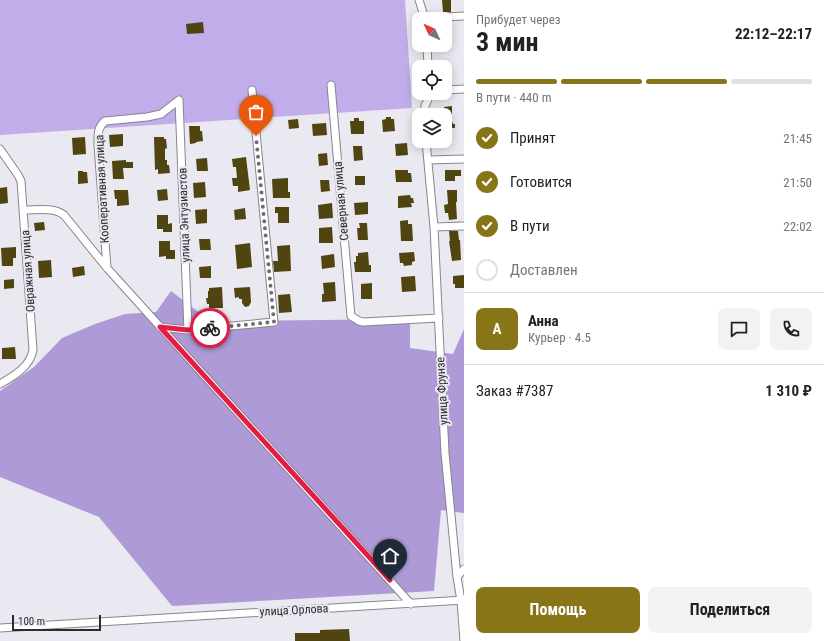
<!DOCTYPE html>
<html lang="ru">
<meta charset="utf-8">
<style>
:root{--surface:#fff;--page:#f2f2f2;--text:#202124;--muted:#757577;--line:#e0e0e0;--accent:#877518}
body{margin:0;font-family:"Roboto Condensed",sans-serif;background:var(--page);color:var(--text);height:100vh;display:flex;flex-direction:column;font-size:15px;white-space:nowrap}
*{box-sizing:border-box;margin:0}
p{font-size:13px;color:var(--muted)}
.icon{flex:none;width:22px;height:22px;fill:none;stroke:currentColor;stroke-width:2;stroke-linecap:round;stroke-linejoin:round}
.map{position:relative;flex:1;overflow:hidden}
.details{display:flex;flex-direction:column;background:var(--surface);width:360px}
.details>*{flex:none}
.needle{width:26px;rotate:314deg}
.tools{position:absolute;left:412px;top:12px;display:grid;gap:8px}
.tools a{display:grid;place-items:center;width:40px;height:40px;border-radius:8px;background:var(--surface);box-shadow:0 2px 10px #0003;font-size:20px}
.scale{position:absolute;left:12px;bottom:10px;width:89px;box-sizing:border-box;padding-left:4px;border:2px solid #2c2b2e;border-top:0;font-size:11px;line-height:14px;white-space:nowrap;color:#2c2b2e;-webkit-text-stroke:3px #eae8f0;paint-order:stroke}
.pin{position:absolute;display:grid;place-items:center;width:34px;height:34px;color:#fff;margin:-41px -17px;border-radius:50% 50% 50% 0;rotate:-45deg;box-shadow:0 0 4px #0007}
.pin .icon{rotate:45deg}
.courier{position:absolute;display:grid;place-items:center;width:40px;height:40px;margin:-20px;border:3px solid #e11d48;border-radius:50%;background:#fff;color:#222;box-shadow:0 1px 5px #0007}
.overview em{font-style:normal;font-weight:700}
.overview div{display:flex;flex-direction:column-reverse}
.overview{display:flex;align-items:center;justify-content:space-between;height:68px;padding:0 12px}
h1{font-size:26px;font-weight:700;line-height:30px}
.bar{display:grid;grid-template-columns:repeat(4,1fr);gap:6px 4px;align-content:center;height:48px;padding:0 12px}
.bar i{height:5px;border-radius:3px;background:var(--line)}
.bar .active{background:var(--accent)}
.bar p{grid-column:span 4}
.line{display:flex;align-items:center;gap:10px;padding:0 12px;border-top:1px solid var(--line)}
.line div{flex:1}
.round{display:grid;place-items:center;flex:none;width:42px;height:42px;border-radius:8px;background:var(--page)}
ol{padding:0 12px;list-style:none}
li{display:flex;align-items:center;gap:12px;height:44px}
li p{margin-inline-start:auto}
li .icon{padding:4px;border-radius:50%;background:var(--accent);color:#fff;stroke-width:4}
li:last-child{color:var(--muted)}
li i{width:22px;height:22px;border:2px solid var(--line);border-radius:50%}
.button{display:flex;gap:8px;margin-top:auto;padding:8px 12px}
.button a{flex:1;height:46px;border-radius:8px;background:var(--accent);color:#fff;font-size:16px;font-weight:700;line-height:46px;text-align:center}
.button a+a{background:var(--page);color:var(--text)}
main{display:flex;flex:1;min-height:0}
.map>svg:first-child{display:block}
.green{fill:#c0adea}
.forest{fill:#ad9ad6}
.building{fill:#504511}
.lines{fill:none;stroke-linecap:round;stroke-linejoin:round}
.minor-casing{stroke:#88858d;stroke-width:9}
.minor{stroke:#fff;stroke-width:7}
.done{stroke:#6e6d72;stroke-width:4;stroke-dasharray:0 7.2}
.route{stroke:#e11d48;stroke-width:5}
.labels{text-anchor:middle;stroke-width:4;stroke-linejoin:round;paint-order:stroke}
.street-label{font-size:12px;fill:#2c2b2e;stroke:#eae8f0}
</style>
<main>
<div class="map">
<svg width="464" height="641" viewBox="0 0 464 641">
<rect width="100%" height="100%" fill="#eae8f0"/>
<path class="green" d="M0 0H405L412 108 0 135Z"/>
<path class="forest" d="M171 291 214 324 242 321 410 319V348L453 354 464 329V513L441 510 434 591 172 606 99 517 0 477V391L34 367 62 338 95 324 125 314 156 312Z"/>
<path class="building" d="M442 0H451V12H443Z
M203 22 204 33 187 34 186 24Z
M452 106V121L453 124H455V128H445V115H444V107Z
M386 117H391V119H394L395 131 383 132 382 120 386 119Z
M354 118H359V121H364V134H351L350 121H354Z
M298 119 299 128 289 129 288 120Z
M326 123 327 135 313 136 312 124Z
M189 126H200V131H202L203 141 196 142V143L190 144Z
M123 134V146L110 147 109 135Z
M85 137 86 154 73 155 72 138Z
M154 137H164V139H166L167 148 165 149V160H167V165H169L170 173 158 174V169L155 170Z
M407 143 408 155 396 156 395 144Z
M353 146H362L363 160 354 161Z
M327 153 328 165 319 166 318 154Z
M246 157 250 190 238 192V186H233L232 178H237L236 167H233L232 159Z
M207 158 208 171H197L196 159Z
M126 160V162H133V168H123L124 179H113L112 161Z
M395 170H408V173H411L412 182H396Z
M445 170H461V176H455V181H445Z
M78 171H83V172H87L88 183 78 184Z
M355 176H365V185H355Z
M288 178V192H290V198H273L272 179Z
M320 180H329L330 191 321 192Z
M205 182 206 197 194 198 193 183Z
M7 187 8 203 0 204V188Z
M167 189 168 200 158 201 157 190Z
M114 190H128L129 205 117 206V199H115Z
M447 190H457V202H456L457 219 449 220 448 213H445L444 205 448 204Z
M410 195 411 198H413L414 203H411L412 207 398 208V196Z
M368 202V214L355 215 354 203Z
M332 203 333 218 319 219 318 205Z
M275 207H289V223H278V213H275Z
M245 208 246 219 235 220 234 210Z
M207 209V223L196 224 195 210Z
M157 215H168V224L172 223V232H163V229H157Z
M408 220V224H412L413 241H401L400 221Z
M44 222 45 230 35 231 34 223Z
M359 223H367L368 240H358L357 228H360Z
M332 227 333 243H319V228Z
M449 231H458L459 240H460L461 260 452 261 449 241H450Z
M199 239H210L211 250H200Z
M159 241H170V250H175V259H166V256L159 257Z
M250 243 252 267 237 269 235 245Z
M290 245 291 271 274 272 273 261H278L277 246Z
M16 247V258H13V266H2L1 248Z
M368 252 369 265H371V272H355L354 262H356V256H358V253Z
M414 252 415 261 412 262V265L404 266 403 263H400L399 253Z
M334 254 335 267 322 269 321 256Z
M51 260 52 277 39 278 38 261Z
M84 266 85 275 73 277 72 268Z
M211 266V278H200L199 267Z
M464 275V288H455V284H453V276Z
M415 276 416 291 402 292 401 277Z
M14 279V288L4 289V280Z
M335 282 336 301 322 302V294H324L323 283Z
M372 283V299H361V284Z
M222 287 223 308H209V304H207L206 298H208V291H209V288Z
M250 287 251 302 249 306 245 307 242 303V299H239V297L235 298 234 288Z
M290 294 292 312 279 313 278 295Z
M15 347 16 359H2V348Z
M349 629 350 641H295V633H320V630Z"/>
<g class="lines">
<defs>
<path id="minor" d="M419 0 425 19
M425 18 464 16
M427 45 428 67
M331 85 351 316 359 321 363 322 439 318
M445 90 464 89
M179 100 188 330
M424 115 425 106 429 97V93
M426 141 434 227 445 453 457 577 461 601 464 641
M0 149 18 175 21 181 33 350C30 367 14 376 0 384
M428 160 464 159
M24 210C37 210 53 207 64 215L107 268 411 604
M434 227 464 226
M107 268 98 145C98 135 97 128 105 121L147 117 161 114 179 100
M160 327 188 330 274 322 252 90
M457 577 464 569
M0 628 464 600"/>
</defs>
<use href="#minor" class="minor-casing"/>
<use href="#minor" class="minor"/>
</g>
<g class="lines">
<path class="done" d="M210 328 274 322 256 136"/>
<path class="route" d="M210 328 188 330 160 327 390 580"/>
</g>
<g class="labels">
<g class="street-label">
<text transform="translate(102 189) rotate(-93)" y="4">Кооперативная улица</text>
<text transform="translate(341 201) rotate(-95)" y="4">Северная улица</text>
<text transform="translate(184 215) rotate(-92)" y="4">улица Энтузиастов</text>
<text transform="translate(28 271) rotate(-94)" y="4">Овражная улица</text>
<text transform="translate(442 391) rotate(-93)" y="4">улица Фрунзе</text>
<text transform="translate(294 610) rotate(-3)" y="4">улица Орлова</text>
</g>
</g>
</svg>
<div class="tools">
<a><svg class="needle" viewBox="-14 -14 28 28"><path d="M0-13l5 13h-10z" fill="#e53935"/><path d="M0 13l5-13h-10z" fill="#757577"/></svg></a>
<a><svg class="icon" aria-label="locate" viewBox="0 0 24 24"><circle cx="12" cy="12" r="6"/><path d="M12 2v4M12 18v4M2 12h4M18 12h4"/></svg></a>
<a><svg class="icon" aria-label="layers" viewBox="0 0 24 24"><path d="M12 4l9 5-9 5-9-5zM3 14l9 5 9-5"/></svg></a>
</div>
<div class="scale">100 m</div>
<div class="pin" style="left:256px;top:136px;background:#ea580c"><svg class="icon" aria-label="bag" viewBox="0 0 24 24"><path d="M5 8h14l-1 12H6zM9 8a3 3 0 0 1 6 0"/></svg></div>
<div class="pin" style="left:390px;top:580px;background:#1f2937"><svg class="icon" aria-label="home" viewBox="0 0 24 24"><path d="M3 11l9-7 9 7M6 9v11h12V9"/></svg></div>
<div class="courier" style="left:210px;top:328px"><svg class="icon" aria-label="bike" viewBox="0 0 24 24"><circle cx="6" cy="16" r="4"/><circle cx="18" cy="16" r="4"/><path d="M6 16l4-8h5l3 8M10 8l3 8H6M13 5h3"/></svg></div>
</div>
<section class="details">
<div class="overview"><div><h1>3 мин</h1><p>Прибудет через</p></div><em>22:12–22:17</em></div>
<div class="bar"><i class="active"></i><i class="active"></i><i class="active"></i><i></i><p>В пути · 440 m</p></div>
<ol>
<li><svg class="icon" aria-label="check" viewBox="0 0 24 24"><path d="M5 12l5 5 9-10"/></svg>Принят<p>21:45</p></li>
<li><svg class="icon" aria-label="check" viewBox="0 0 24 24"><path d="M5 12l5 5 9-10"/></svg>Готовится<p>21:50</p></li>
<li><svg class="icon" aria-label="check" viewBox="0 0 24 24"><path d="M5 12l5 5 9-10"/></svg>В пути<p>22:02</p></li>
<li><i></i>Доставлен</li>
</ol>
<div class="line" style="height:72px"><b class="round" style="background:var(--accent);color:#fff">А</b><div><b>Анна</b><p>Курьер · 4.5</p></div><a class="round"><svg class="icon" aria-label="chat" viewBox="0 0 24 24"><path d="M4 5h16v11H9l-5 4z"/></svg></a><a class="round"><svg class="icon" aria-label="phone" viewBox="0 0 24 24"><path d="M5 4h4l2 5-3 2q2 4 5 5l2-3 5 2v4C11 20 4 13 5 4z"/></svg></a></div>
<div class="line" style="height:52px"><div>Заказ #7387</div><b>1 310 ₽</b></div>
<div class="button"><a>Помощь</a><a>Поделиться</a></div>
</section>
</main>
